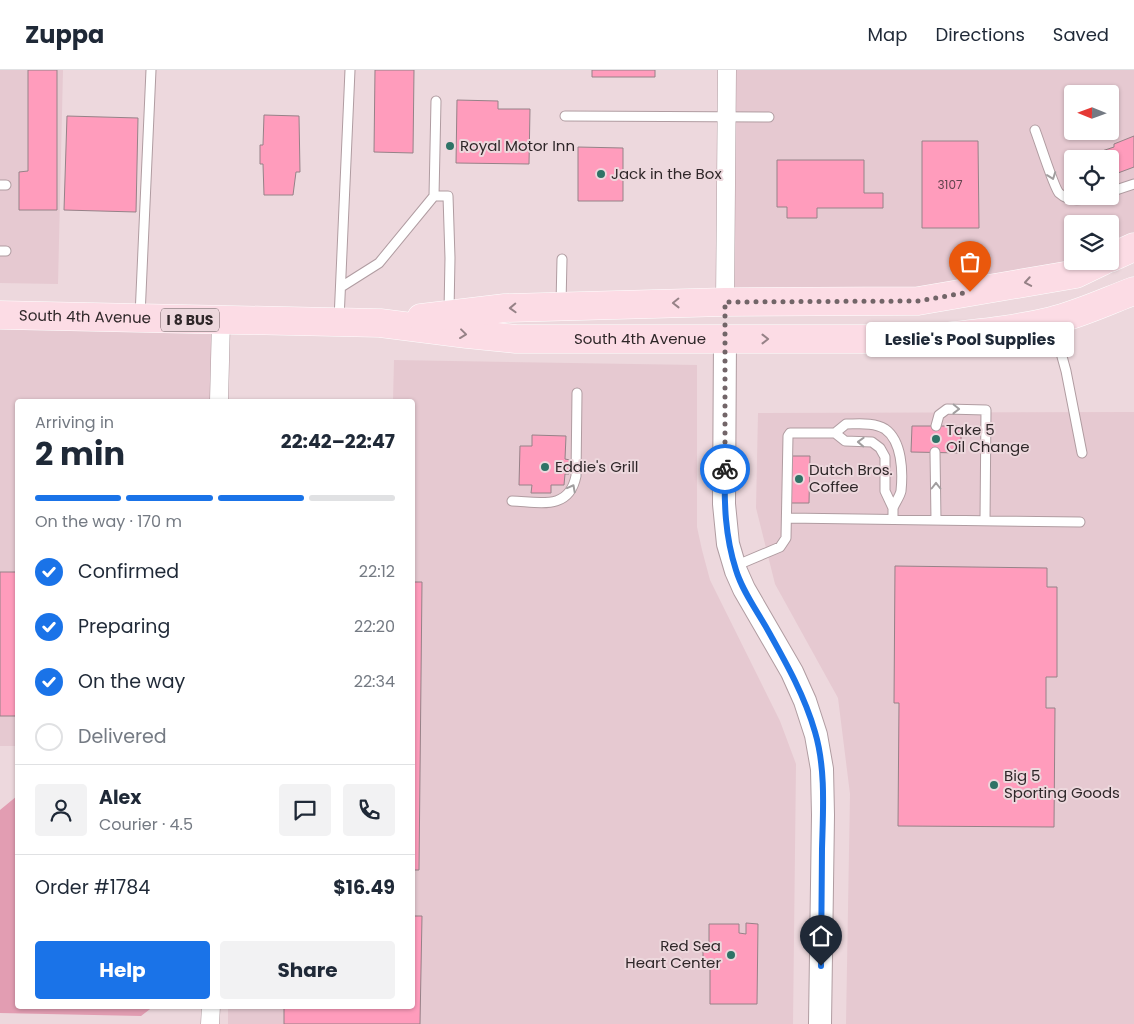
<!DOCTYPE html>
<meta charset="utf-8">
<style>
:root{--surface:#fff;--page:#f2f2f3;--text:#1f2937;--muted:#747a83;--line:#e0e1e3;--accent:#1a73e8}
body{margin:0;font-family:Poppins,sans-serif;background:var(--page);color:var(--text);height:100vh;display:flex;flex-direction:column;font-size:19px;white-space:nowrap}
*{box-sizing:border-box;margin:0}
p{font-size:16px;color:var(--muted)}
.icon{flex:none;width:28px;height:28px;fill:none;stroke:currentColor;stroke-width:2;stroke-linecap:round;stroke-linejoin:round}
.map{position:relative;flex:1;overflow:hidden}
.panel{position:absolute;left:15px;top:329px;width:400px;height:610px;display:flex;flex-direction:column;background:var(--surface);border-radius:5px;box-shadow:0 1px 4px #0004}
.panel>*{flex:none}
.needle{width:32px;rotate:271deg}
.controls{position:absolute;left:1064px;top:15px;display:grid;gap:10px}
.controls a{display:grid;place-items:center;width:55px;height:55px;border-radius:5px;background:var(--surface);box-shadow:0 1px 4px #0004;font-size:25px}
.pin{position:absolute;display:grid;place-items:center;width:42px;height:42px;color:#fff;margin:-51px -21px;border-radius:50% 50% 50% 0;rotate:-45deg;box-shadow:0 0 5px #0007}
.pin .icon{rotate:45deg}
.courier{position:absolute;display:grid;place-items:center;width:50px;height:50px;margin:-25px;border:4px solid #1a73e8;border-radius:50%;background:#fff;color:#222;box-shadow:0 1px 6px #0007}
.bubble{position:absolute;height:35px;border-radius:5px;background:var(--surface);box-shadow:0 1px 4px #0004;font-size:16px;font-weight:700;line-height:35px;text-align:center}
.headline em{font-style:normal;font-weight:700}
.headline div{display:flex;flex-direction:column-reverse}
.headline{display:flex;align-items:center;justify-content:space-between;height:85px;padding:0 20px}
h1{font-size:32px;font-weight:700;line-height:38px}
.bar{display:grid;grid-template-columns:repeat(4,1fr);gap:8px 5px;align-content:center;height:60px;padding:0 20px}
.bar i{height:6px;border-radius:4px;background:var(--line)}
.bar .current{background:var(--accent)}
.bar p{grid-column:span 4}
.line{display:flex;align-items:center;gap:12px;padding:0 20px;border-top:1px solid var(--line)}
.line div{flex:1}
.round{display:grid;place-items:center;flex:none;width:52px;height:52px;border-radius:5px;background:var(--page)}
ol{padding:0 20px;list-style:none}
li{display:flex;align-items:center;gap:15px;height:55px}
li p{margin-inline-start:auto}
li .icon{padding:5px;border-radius:50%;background:var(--accent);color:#fff;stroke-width:4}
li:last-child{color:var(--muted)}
li i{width:28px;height:28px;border:2px solid var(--line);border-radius:50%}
.button{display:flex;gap:10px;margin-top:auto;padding:10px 20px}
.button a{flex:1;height:58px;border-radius:5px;background:var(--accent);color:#fff;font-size:20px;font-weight:700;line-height:58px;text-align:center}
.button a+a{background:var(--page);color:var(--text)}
header{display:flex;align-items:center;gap:30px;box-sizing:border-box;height:70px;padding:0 25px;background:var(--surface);border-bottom:1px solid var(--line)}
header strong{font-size:24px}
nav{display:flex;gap:28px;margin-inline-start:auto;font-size:18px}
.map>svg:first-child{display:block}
.built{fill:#e6c9d1;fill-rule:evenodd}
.green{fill:#e29db2}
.building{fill:#ff9cbc;stroke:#968288}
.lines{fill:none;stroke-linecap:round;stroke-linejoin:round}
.service-casing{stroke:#b09ca1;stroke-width:11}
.minor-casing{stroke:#b09ca1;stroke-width:19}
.tertiary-casing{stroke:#b09ca1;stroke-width:24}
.primary-casing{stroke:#fff;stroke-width:29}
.service{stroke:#fff;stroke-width:9}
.minor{stroke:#fff;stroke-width:18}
.tertiary{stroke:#fff;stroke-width:22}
.primary{stroke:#fcdce5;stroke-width:28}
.oneway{stroke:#a19e9f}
.oneway2{stroke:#968287}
.done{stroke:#726568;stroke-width:5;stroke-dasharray:0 9}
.route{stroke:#1a73e8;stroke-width:6}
.poi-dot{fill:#2e7366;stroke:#edd8dd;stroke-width:2}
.labels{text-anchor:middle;stroke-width:4;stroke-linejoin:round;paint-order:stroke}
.number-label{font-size:12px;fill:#63444e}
.shield{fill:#edd8dd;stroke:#685c5f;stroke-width:1}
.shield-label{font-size:14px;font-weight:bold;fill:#2f2729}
.poi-label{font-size:15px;fill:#2f2729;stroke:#edd8dd;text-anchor:start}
.street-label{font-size:15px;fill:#2f2729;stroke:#edd8dd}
</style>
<header>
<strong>Zuppa</strong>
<nav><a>Map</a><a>Directions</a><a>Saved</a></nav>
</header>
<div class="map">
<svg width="1134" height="954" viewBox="0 0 1134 954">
<rect width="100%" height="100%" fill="#edd8dd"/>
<path class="built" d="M0 0H63L58 214 0 213Z
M727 0H1134V177L1110 188V154H1072V191L918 231 725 232ZM1072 24H1110V61H1072ZM1072 89H1110V126H1072Z
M0 246 221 251 220 331H18L17 676H0Z
M394 290 697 295V457L702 480 710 510 780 651 796 694 793 954H228V936H412V331H393Z
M1134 342V954H846L850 724 838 628 775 514 756 438 758 343Z"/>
<path class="green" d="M17 726 18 936H154L141 946 0 943V740Z"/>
<path class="building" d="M28 0H57V140H19V102L28 101Z
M375 0H414L413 83 374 82Z
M592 0H655V7H592Z
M457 30 498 31V39H530L529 94 456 93Z
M264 45 299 46 300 102H296L293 125H264L263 94H260V75H263Z
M67 46 138 48 136 142 64 140Z
M1134 66V97L1110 106V89H1102L1099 82 1114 77V74Z
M922 71H978L979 158H922Z
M578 77 623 78V131H578Z
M777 90H864V123H883V138H817V148H787V137H777Z
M912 356H961V383L911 382Z
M532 365 566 366 565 389 570 390 569 404H565L564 415H551V423H531L532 415H519L520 376H532Z
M789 386H810L809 433H788Z
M895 496 1047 498V517H1057V607H1046V638H1055L1054 757 898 756 899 633H894Z
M0 502H18V646H0Z
M412 512H422L419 800H412Z
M412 846H422L420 954H284V936H412Z
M746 853 758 854 757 934H710V897H703V874H709V854H739V863L746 864Z"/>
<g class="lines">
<defs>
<path id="service" d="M565 46 769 47
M1035 60C1039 70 1054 118 1059 123 1070 133 1083 130 1096 126
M0 115H6
M1110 122 1134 114
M434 126H448L450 188 449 241
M0 181H6
M341 217 379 193 434 126 436 31
M561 234 562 189
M140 246 151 0
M339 250 350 0
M1053 254 1066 301 1082 383
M936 356 939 345 947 339 986 340 985 451
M835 363 846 354C858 354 874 352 885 359 902 371 903 401 901 421 900 426 895 433 893 438
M935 382 936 450
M512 431C539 432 569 441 576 406L577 323
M787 448 1080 452
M735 496 780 477 786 468 788 366 790 363H835L845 371 872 372 880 378 885 387V421L893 438V449"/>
<path id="minor" d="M725 232 727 0
M219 331 221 251
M210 954 211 936"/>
<path id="tertiary" d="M725 269 724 434 728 474 736 501 744 519 792 602 805 631 816 665 822 699 823 745 820 954"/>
<g id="primary">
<path d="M1110 188 1134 177"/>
<path id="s1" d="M0 245 380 253 467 264 516 269H926C968 264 1010 261 1051 251 1080 244 1107 231 1134 221"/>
<path d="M421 248 505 238 725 232 918 231 1076 204 1103 191"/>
</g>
</defs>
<use href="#service" class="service-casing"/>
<use href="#minor" class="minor-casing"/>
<use href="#tertiary" class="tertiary-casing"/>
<use href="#primary" class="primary-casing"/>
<use href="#service" class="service"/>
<use href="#minor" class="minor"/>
<use href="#tertiary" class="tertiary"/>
<use href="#primary" class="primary"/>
</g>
<defs><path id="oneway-chevron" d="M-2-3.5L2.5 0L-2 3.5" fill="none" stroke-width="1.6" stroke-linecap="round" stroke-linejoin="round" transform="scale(1.25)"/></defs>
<g class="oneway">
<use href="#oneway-chevron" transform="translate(1052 106) rotate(70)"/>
<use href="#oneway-chevron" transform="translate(956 339) rotate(1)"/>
<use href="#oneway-chevron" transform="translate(861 372) rotate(-178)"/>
<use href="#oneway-chevron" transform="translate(936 416) rotate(-90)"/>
<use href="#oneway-chevron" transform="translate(572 418) rotate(-62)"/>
</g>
<g class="oneway2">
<use href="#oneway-chevron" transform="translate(1028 212) rotate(170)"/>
<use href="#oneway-chevron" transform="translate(676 233) rotate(179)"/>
<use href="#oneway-chevron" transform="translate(513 238) rotate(178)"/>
<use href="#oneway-chevron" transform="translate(463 264) rotate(7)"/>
<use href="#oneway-chevron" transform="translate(765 269)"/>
</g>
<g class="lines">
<path class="done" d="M725 399V232L918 231 970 222"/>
<path class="route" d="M725 399C724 433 725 466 736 500 742 520 755 538 766 557 785 591 804 624 815 662 826 699 823 741 822 779 822 818 821 857 821 896"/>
</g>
<g class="poi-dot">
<circle cx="450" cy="76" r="5"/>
<circle cx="601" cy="104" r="5"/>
<circle cx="936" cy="369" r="5"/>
<circle cx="545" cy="397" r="5"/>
<circle cx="799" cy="409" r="5"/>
<circle cx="994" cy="715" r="5"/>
<circle cx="731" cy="885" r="5"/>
</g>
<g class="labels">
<g class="number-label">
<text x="950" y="119">3107</text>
</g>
<rect class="shield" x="161" y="238.5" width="58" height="23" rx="4"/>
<g class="shield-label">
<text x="190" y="255">I 8 BUS</text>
</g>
<g class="poi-label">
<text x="460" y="81">Royal Motor Inn</text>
<text x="611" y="109">Jack in the Box</text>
<text x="946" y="365">Take 5<tspan x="946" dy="17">Oil Change</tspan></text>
<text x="555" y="402">Eddie's Grill</text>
<text x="809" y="405">Dutch Bros.<tspan x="809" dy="17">Coffee</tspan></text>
<text x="1004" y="711">Big 5<tspan x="1004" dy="17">Sporting Goods</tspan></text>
<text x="721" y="881" text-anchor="end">Red Sea<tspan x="721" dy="17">Heart Center</tspan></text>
</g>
<g class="street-label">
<text dy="5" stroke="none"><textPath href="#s1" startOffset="85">South 4th Avenue</textPath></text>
<text dy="5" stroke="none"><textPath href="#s1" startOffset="641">South 4th Avenue</textPath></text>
</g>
</g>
</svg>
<div class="controls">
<a><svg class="needle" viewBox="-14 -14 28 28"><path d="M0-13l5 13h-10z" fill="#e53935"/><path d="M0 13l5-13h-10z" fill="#747a83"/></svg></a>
<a><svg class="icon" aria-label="locate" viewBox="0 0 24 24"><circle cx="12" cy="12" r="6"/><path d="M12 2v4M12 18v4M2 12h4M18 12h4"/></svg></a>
<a><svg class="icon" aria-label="layers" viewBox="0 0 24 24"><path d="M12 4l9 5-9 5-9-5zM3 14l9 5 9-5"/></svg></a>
</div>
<div class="pin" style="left:970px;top:222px;background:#ea580c"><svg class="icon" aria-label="bag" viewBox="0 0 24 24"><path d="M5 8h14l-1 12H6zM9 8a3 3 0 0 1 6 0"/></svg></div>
<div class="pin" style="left:821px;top:896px;background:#1f2937"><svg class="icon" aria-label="home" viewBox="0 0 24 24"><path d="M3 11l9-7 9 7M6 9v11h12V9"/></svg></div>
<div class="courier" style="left:725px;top:399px"><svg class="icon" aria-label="bike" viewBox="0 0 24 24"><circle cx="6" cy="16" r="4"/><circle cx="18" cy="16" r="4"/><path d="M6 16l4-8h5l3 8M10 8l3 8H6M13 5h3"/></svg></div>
<div class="bubble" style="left:866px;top:252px;width:208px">Leslie's Pool Supplies</div>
<section class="panel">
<div class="headline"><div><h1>2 min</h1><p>Arriving in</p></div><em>22:42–22:47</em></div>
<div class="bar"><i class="current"></i><i class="current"></i><i class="current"></i><i></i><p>On the way · 170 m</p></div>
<ol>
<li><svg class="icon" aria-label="check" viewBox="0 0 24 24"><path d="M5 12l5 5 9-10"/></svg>Confirmed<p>22:12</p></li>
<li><svg class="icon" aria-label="check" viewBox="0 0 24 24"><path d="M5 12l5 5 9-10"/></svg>Preparing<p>22:20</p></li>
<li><svg class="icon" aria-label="check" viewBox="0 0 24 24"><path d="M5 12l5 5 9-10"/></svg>On the way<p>22:34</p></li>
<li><i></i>Delivered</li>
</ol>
<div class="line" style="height:90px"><a class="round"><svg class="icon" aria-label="person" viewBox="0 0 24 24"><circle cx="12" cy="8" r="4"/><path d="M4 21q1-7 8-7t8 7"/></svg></a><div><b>Alex</b><p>Courier · 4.5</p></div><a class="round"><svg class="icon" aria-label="chat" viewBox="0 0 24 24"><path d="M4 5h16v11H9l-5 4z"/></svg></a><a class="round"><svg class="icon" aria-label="phone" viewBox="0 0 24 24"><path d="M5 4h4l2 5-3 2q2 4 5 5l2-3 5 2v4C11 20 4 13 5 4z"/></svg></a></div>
<div class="line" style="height:65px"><div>Order #1784</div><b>$16.49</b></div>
<div class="button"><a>Help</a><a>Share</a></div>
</section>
</div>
